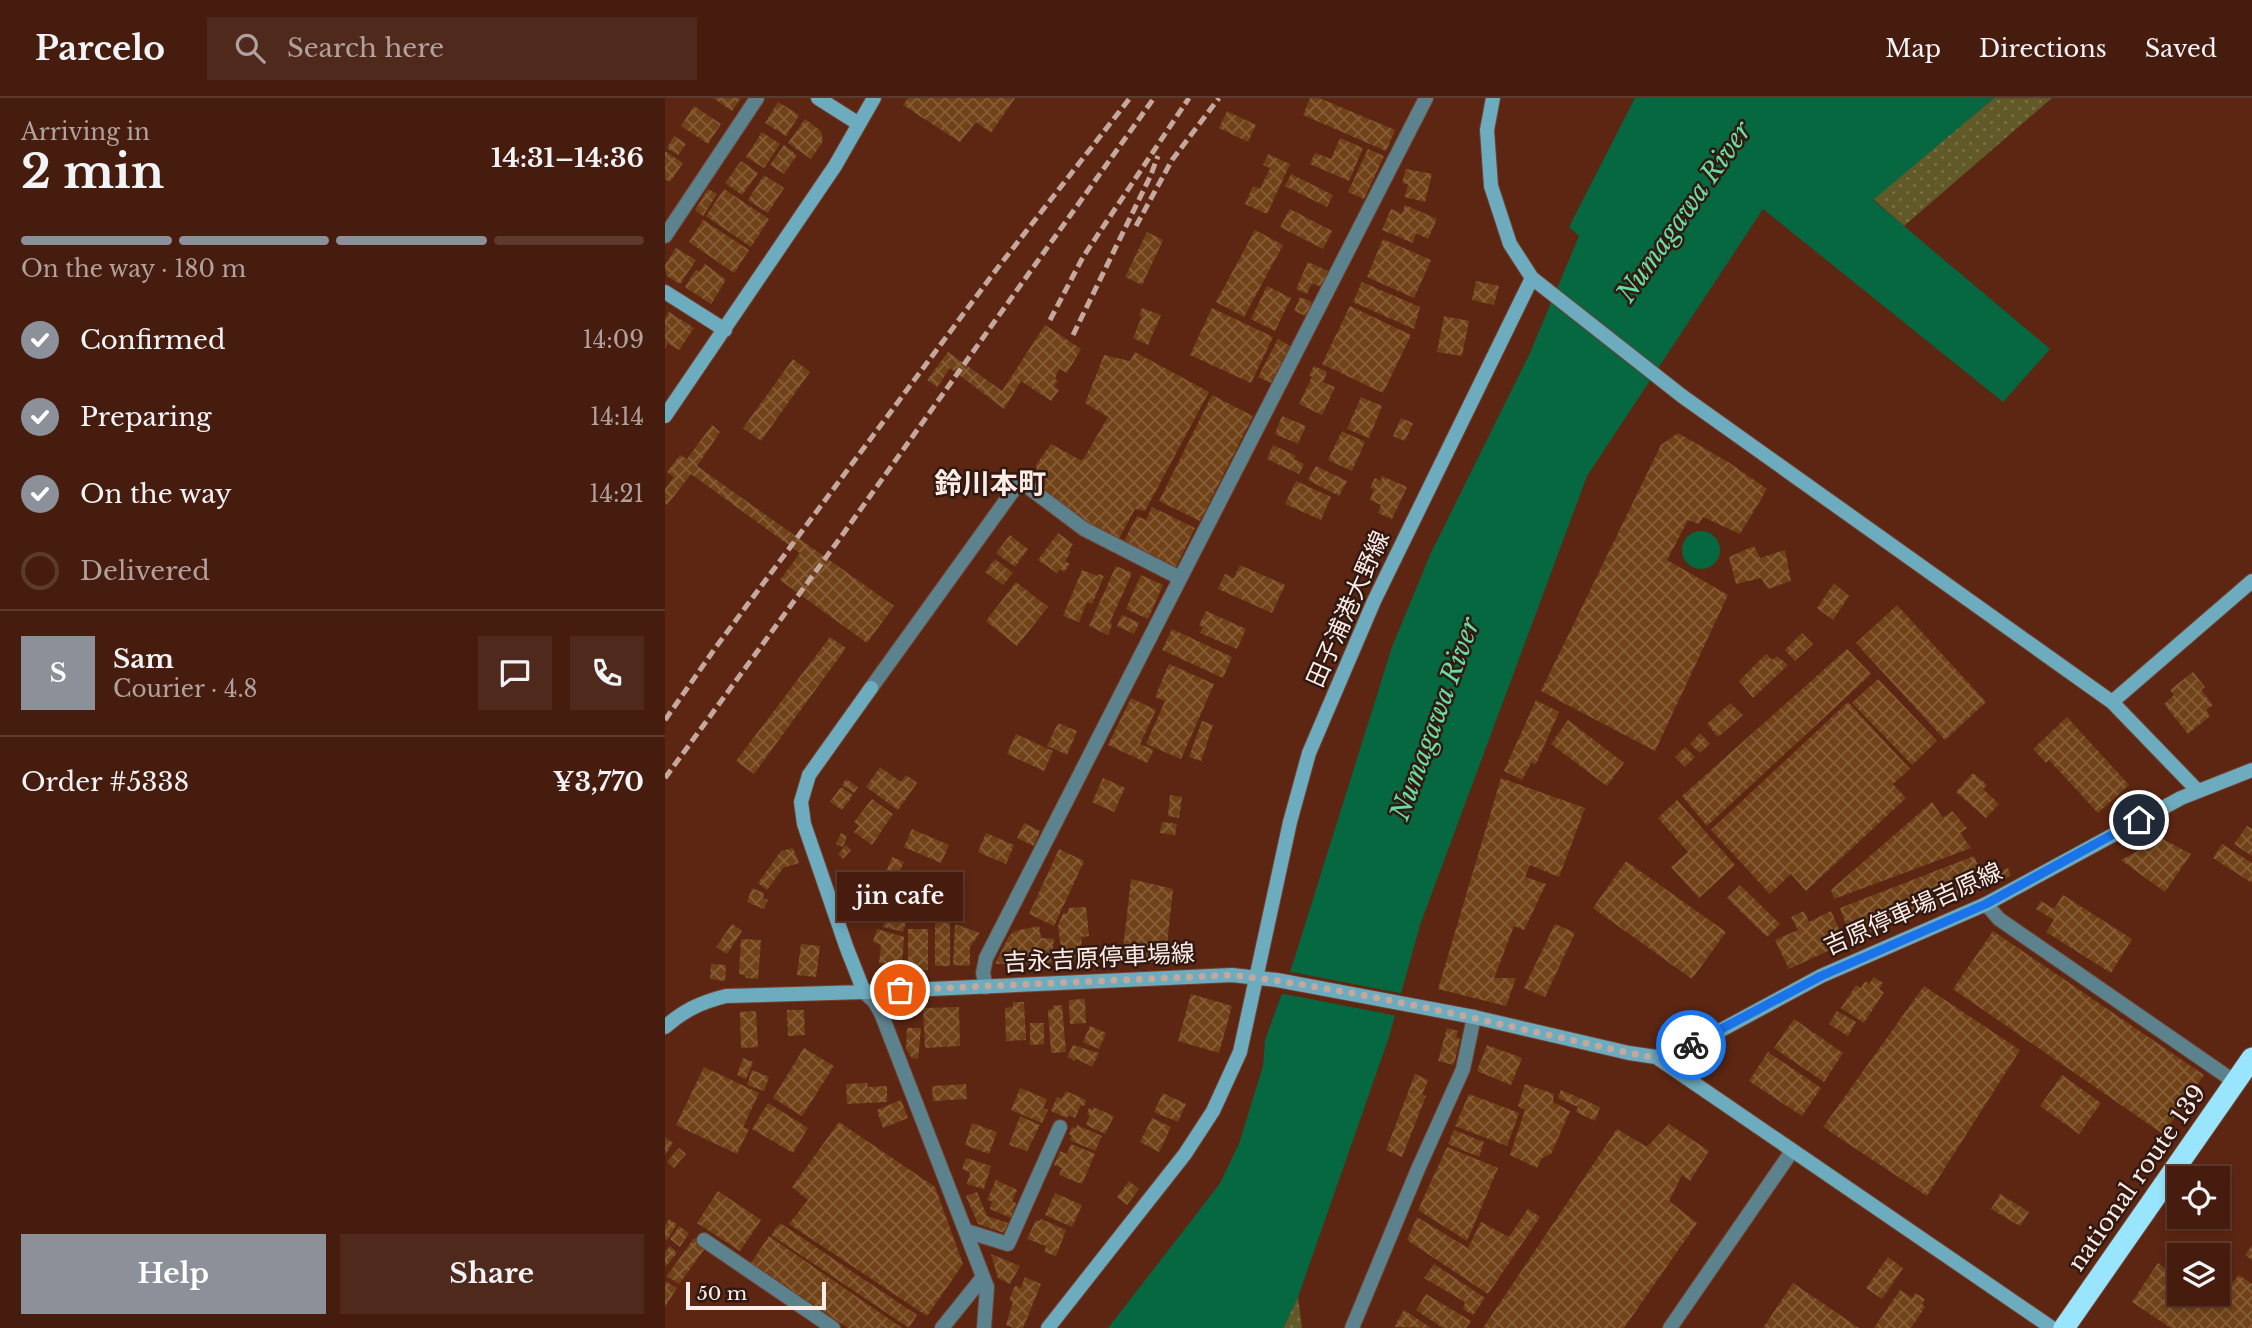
<!DOCTYPE html>
<meta charset="utf-8">
<style>
:root{--surface:#451c0e;--page:#4f291c;--text:#f1f3f6;--muted:#b0a19e;--line:#5d3a2e;--accent:#8c9099}
body{margin:0;font-family:"Libre Baskerville","Noto Sans JP",serif;background:var(--page);color:var(--text);height:100vh;display:flex;flex-direction:column;font-size:26px;white-space:nowrap}
*{box-sizing:border-box;margin:0}
p{font-size:23px;color:var(--muted)}
.icon{flex:none;width:38px;height:38px;fill:none;stroke:currentColor;stroke-width:2;stroke-linecap:round;stroke-linejoin:round}
.map{position:relative;flex:1;overflow:hidden}
.drawer{display:flex;flex-direction:column;background:var(--surface);width:665px}
.drawer>*{flex:none}
.buttons{position:absolute;left:1502px;top:1068px;display:grid;gap:14px}
.buttons a{display:grid;place-items:center;width:63px;height:63px;border-radius:0px;background:var(--surface);box-shadow:0 4px 10px #0003,0 0 0 2px var(--line);font-size:35px}
.scale{position:absolute;left:21px;bottom:18px;width:140px;box-sizing:border-box;padding-left:7px;border:4px solid #fcede8;border-top:0;font-size:19px;line-height:24px;white-space:nowrap;color:#fcede8;-webkit-text-stroke:5px #311810;paint-order:stroke}
.pin{position:absolute;display:grid;place-items:center;width:60px;height:60px;color:#fff;margin:-30px;border:4px solid #fff;border-radius:50%;box-shadow:0 2px 7px #0007}
.courier{position:absolute;display:grid;place-items:center;width:70px;height:70px;margin:-35px;border:5px solid #1a73e8;border-radius:50%;background:#fff;color:#222;box-shadow:0 2px 9px #0007}
.bubble{position:absolute;height:49px;border-radius:0px;background:var(--surface);box-shadow:0 4px 10px #0003,0 0 0 2px var(--line);font-size:23px;font-weight:700;line-height:49px;text-align:center}
.summary em{font-style:normal;font-weight:700}
.summary div{display:flex;flex-direction:column-reverse}
.summary{display:flex;align-items:center;justify-content:space-between;height:119px;padding:0 21px}
h1{font-size:46px;font-weight:700;line-height:52px}
.bar{display:grid;grid-template-columns:repeat(4,1fr);gap:10px 7px;align-content:center;height:84px;padding:0 21px}
.bar i{height:9px;border-radius:5px;background:var(--line)}
.bar .selected{background:var(--accent)}
.bar p{grid-column:span 4}
.line{display:flex;align-items:center;gap:18px;padding:0 21px;border-top:2px solid var(--line)}
.line div{flex:1}
.round{display:grid;place-items:center;flex:none;width:74px;height:74px;border-radius:0px;background:var(--page)}
ol{padding:0 21px;list-style:none}
li{display:flex;align-items:center;gap:21px;height:77px}
li p{margin-inline-start:auto}
li .icon{padding:7px;border-radius:50%;background:var(--accent);color:#fff;stroke-width:4}
li:last-child{color:var(--muted)}
li i{width:38px;height:38px;border:4px solid var(--line);border-radius:50%}
.action{display:flex;gap:14px;margin-top:auto;padding:14px 21px}
.action a{flex:1;height:80px;border-radius:0px;background:var(--accent);color:#fff;font-size:28px;font-weight:700;line-height:80px;text-align:center}
.action a+a{background:var(--page);color:var(--text)}
header{display:flex;align-items:center;gap:42px;box-sizing:border-box;height:98px;padding:0 35px;background:var(--surface);border-bottom:2px solid var(--line)}
header strong{font-size:33px}
nav{display:flex;gap:38px;margin-inline-start:auto;font-size:24px}
.search{width:490px;height:63px;background:var(--page);display:flex;align-items:center;gap:18px;box-sizing:border-box;padding:0 24px;border-radius:0px;color:var(--muted);font-size:26px}
main{display:flex;flex:1;min-height:0}
.map>svg:first-child{display:block}
.grass{fill:url(#grass-dots)}
.water{fill:#056841}
.pier{fill:#5c2612}
.building{fill:url(#building-cross-hatch)}
.lines{fill:none;stroke-linecap:round;stroke-linejoin:round}
.street-casing{stroke:#724230;stroke-width:16}
.secondary-casing{stroke:#724230;stroke-width:16}
.highway-casing{stroke:#724230;stroke-width:23}
.street{stroke:#5c828e;stroke-width:14}
.secondary{stroke:#6dacbf;stroke-width:14}
.highway{stroke:#98e5fd;stroke-width:21}
.rail{stroke:#c4a89e;stroke-width:5;stroke-dasharray:10 5;stroke-linecap:butt}
.done{stroke:#c4a79d;stroke-width:7;stroke-dasharray:0 12.6}
.route{stroke:#1a73e8;stroke-width:9}
.labels{text-anchor:middle;stroke-width:5;stroke-linejoin:round;paint-order:stroke}
.street-label{font-size:24px;fill:#fcede8;stroke:#311810}
.water-label{font-size:26px;font-style:italic;fill:#6adba2;stroke:#311810}
.quarter-label{font-size:28px;font-weight:bold;fill:#fcede8;stroke:#311810}
</style>
<header>
<strong>Parcelo</strong>
<div class="search"><svg class="icon" aria-label="search" viewBox="0 0 24 24"><circle cx="10" cy="10" r="6"/><path d="M15 15l6 6"/></svg>Search here</div>
<nav><a>Map</a><a>Directions</a><a>Saved</a></nav>
</header>
<main>
<section class="drawer">
<div class="summary"><div><h1>2 min</h1><p>Arriving in</p></div><em>14:31–14:36</em></div>
<div class="bar"><i class="selected"></i><i class="selected"></i><i class="selected"></i><i></i><p>On the way · 180 m</p></div>
<ol>
<li><svg class="icon" aria-label="check" viewBox="0 0 24 24"><path d="M5 12l5 5 9-10"/></svg>Confirmed<p>14:09</p></li>
<li><svg class="icon" aria-label="check" viewBox="0 0 24 24"><path d="M5 12l5 5 9-10"/></svg>Preparing<p>14:14</p></li>
<li><svg class="icon" aria-label="check" viewBox="0 0 24 24"><path d="M5 12l5 5 9-10"/></svg>On the way<p>14:21</p></li>
<li><i></i>Delivered</li>
</ol>
<div class="line" style="height:126px"><b class="round" style="background:var(--accent);color:#fff">S</b><div><b>Sam</b><p>Courier · 4.8</p></div><a class="round"><svg class="icon" aria-label="chat" viewBox="0 0 24 24"><path d="M4 5h16v11H9l-5 4z"/></svg></a><a class="round"><svg class="icon" aria-label="phone" viewBox="0 0 24 24"><path d="M5 4h4l2 5-3 2q2 4 5 5l2-3 5 2v4C11 20 4 13 5 4z"/></svg></a></div>
<div class="line" style="height:91px"><div>Order #5338</div><b>¥3,770</b></div>
<div class="action"><a>Help</a><a>Share</a></div>
</section>
<div class="map">
<svg width="1587" height="1230" viewBox="0 0 1587 1230">
<defs>
<pattern id="grass-dots" width="8" height="8" patternUnits="userSpaceOnUse" patternTransform="scale(1.75)"><rect width="8" height="8" fill="#625929"/><path d="M2 2h.1M6 6h.1" fill="none" stroke="#797148" stroke-width="1.8" stroke-linecap="round"/></pattern>
<pattern id="building-cross-hatch" width="8" height="8" patternUnits="userSpaceOnUse" patternTransform="scale(1.75)"><rect width="8" height="8" fill="#714217"/><path d="M0 0l8 8M0 8l8-8" fill="none" stroke="#865e39"/></pattern>
</defs>
<rect width="100%" height="100%" fill="#5c2612"/>
<path class="grass" d="M1329 0H1387L1239 128 1208 101Z
M633 1199 637 1230H618Z"/>
<path class="water" d="M970 0H1329L1208 102 1385 251 1338 304 1098 111 922 378 755 827 724 939 633 1199 618 1230H443L540 1105 555 1085 574 1046 598 968 600 942 628 865 727 549 765 457 865 255 914 138 904 129Z
M1017 452a19 19 0 1 1 38 0a19 19 0 1 1-38 0Z"/>
<path class="pier" d="M622 873 740 896 733 918 614 895Z"/>
<path class="building" d="M48 0H76L67 13Z
M243 0H350L326 35 311 24 295 44 238 7Z
M645 0H654L730 32 721 53 638 17Z
M113 4 134 17 121 38 100 25Z
M29 8 56 26 43 46 16 28Z
M562 13 591 27 583 44 554 30Z
M140 21 156 33 158 43 146 61 123 45Z
M97 34 115 46 99 70 81 59Z
M9 38 21 46 13 57 2 50Z
M675 40 698 50 684 83 645 66 650 55 666 61Z
M119 47 132 57 119 76 105 67Z
M703 51 719 58 699 101 683 94Z
M0 53 18 65 5 84 0 81Z
M603 56 625 66 602 116 580 106 588 88 595 91 605 70 598 67Z
M76 63 93 75 77 97 60 85Z
M741 71 767 76 760 104 740 99 743 86 737 85Z
M626 76 668 97 662 109 620 88Z
M99 77 119 90 103 115 83 102Z
M43 91 52 96 38 118 30 112Z
M59 91 104 121 86 149 41 118Z
M740 107 772 121 763 141 751 135 748 145 717 132 726 111 737 116Z
M625 111 667 133 658 151 615 129Z
M38 122 84 152 69 175 24 144Z
M590 132 618 147 579 219 551 204Z
M482 134 498 142 477 187 460 179Z
M718 141 766 162 749 200 702 179Z
M11 150 31 162 15 186 2 178 0 172V167Z
M643 164 663 173 656 189 647 185 642 196 631 191Z
M40 166 61 182 46 206 20 189 31 172 34 174Z
M811 183 834 188 829 207 807 202Z
M697 184 755 209 749 231 688 204Z
M602 188 626 200 610 233 586 221Z
M635 199 647 204 641 218 629 213Z
M685 208 746 237 718 295 657 266Z
M477 210 496 217 483 247 468 240 477 218H474Z
M547 210 608 239 586 285 525 257Z
M4 214 29 230 14 252 3 245 0 251V220Z
M779 218 804 223 797 258 772 254Z
M380 227 416 251 402 275 395 271 392 275 390 281 393 283 389 288 394 292 386 303 356 283 339 311 285 270 272 289 262 282 283 254 337 293Z
M613 241 625 248 606 285 593 279Z
M470 254 544 294 480 413 470 411 453 442 425 427 376 390 371 367 386 346 417 363 443 319 420 305 439 257 465 263Z
M128 261 145 274 96 343 78 330Z
M649 268 662 274 658 284 670 289 657 317 634 306 647 279 644 277Z
M547 297 588 318 535 423 494 403Z
M696 299 717 308 704 340 682 331Z
M617 318 641 328 633 346 610 336Z
M736 320 748 325 740 343 728 338Z
M47 327 55 334 32 368 229 508 202 545 115 482 135 455 26 376 2 407 0 405V391L9 379 2 374 15 357 22 361Z
M677 333 700 344 687 373 663 362Z
M1013 335 1063 364 1102 391 1075 436 1038 419 1034 426 1023 422 1002 462 1063 497 990 653 876 593 996 347Z
M608 347 631 358 629 361 639 366 634 376 602 361Z
M651 368 682 383 674 398 643 382Z
M717 378 742 389 727 421 713 415 716 407 705 402 709 391 705 390 710 380 716 383Z
M631 383 666 399 656 422 620 406Z
M487 409 530 430 511 469 459 443 472 418 481 422Z
M393 435 408 446 404 452 406 454 400 463 405 466 399 474 395 471 392 475 373 462Z
M345 437 363 451 350 469 331 455Z
M1089 448 1095 460 1120 452 1126 483 1103 491 1096 480 1071 486 1064 459Z
M330 461 348 475 338 487 320 474Z
M575 467 620 487 607 515 553 491 560 476 569 480Z
M451 468 467 475 445 524 447 527 443 537 424 528Z
M417 472 433 478 434 476 439 478 427 506 422 504 414 524 398 518Z
M476 477 498 487 483 521 461 511Z
M351 484 383 509 352 548 321 523Z
M1169 485 1184 498 1168 522 1152 510Z
M1232 507 1321 604 1280 642 1191 545Z
M541 513 581 531 572 551 535 535 538 529 534 527Z
M457 517 474 525 469 536 452 528Z
M507 531 567 559 558 580 497 552Z
M1137 535 1148 546 1130 563 1120 552Z
M165 539 181 550 89 676 71 663Z
M1182 551 1206 576 1042 728 1017 698Z
M1101 556 1107 562 1112 558 1123 567 1088 600 1074 583Z
M504 566 549 586 516 661 481 646 500 603 490 599Z
M1528 574 1540 589 1536 592 1548 607 1541 612 1545 618 1523 636 1499 606 1509 597 1505 592Z
M1213 581 1272 643 1247 667 1187 605Z
M466 600 491 612 475 646 489 652 482 665 443 647Z
M871 602 894 614 871 666 866 665 857 682 839 673Z
M1183 604 1245 671 1228 686 1241 700 1141 793 1126 776 1105 796 1046 732Z
M1065 605 1078 617 1053 639 1042 626Z
M1402 619 1464 687 1433 715 1384 662 1381 665 1368 651Z
M903 622 959 665 942 688 886 646Z
M537 623 548 627 536 663 524 659Z
M393 625 412 633 402 657 382 648Z
M1035 635 1045 646 1035 655 1025 646Z
M351 636 388 653 379 673 342 656Z
M1020 649 1030 659 1020 669 1010 659Z
M215 669 236 684 241 677 252 685 233 712 201 689Z
M1308 675 1322 687 1318 691 1334 706 1321 720 1291 694Z
M438 680 460 690 449 714 427 704Z
M836 680 920 710 894 779 865 767 860 779 881 786 859 832 849 828 829 880H851L841 908 773 891Z
M181 681 193 689 189 695 177 687Z
M176 689 188 697 177 712 165 704Z
M505 697 517 699 514 720 503 718Z
M207 701 228 716 207 747 189 734 194 728 189 724Z
M1012 702 1070 767 1034 800 1006 769 1023 754 993 720Z
M1267 704 1278 720 1287 713 1302 730 1295 735 1306 750 1169 801 1166 792Z
M497 724 512 726 510 737 495 735Z
M359 725 375 733 369 748 352 740Z
M1582 728 1587 731V758L1569 746Z
M247 731 284 747 276 765 239 749Z
M176 735 182 738 178 749 171 746Z
M321 735 349 747 341 766 313 754Z
M1496 740 1526 756 1500 794 1456 762Z
M1557 746 1587 765V785L1548 760Z
M181 747 186 752 178 761 173 756Z
M128 750 134 765 118 770 102 792 93 785 116 753Z
M394 751 419 763 389 828 364 816Z
M1309 758 1318 780 1343 770 1346 778 1186 841 1175 810Z
M227 759 239 764 232 778 221 774Z
M961 763 1061 834 1027 881 928 810Z
M466 781 508 791 501 856 489 859 488 865 472 864 470 861 457 860Z
M1075 787 1115 826 1102 839 1062 800Z
M87 790 99 795 98 800 103 802 99 811 82 804Z
M227 796 241 800 240 805 252 807 248 821 243 818 238 834 218 829Z
M1398 797 1467 841 1446 875 1381 834 1389 822 1371 811 1376 803 1389 811Z
M421 809 424 838 416 839 418 861 398 864 393 828 398 815 402 816 404 810Z
M1139 813 1144 824 1166 813 1180 845 1124 871 1110 842 1133 832 1126 819Z
M270 823H285V868H270Z
M67 826 77 833 62 856 51 849Z
M290 826 315 835 305 849V868L288 867Z
M890 826 910 835 880 899 859 890Z
M374 828 376 840 389 841 386 865 330 866 344 838 350 833Z
M212 831 239 839 237 867 214 865 216 847 208 844Z
M243 831H263V872H243Z
M1328 833 1539 977 1498 1036 1288 891Z
M76 841 96 842 93 881 81 880 80 877 74 876Z
M136 846 155 848 151 879 132 877Z
M46 866 61 867 60 883 45 881Z
M1209 879 1218 885 1214 891 1219 894 1199 925 1176 910 1191 887 1196 890 1200 883 1204 886Z
M1259 888 1355 952 1262 1098 1158 1029Z
M526 896 567 908 554 955 513 943Z
M420 901 421 925 405 926 404 902Z
M348 904H359L361 942 341 943 340 910 348 909Z
M397 907 401 954 386 955 383 912 388 911V908Z
M294 909 295 948 260 950 258 910Z
M122 912H139L140 937 123 938Z
M91 913 93 949 76 950 75 914Z
M1172 913 1191 924 1183 938 1164 926Z
M1129 921 1178 955 1159 984 1109 950Z
M365 925H379V946L365 947Z
M425 928 441 935 434 951 418 944Z
M242 930H256L253 961 247 960 241 951Z
M782 930 793 933 791 939 795 941 789 967 773 963Z
M408 947 434 955 427 969 410 960V963L402 959Z
M822 947 857 960 846 987 812 973Z
M139 950 169 968 137 1018 108 1000Z
M1103 954 1156 990 1137 1018 1084 983Z
M78 960 88 964 81 981 72 977Z
M39 969 94 995 78 1029 84 1031 72 1056 11 1027Z
M87 972 104 979 99 993 82 987Z
M750 976 763 982 757 997 761 998 737 1059 721 1052Z
M1397 977 1436 1005 1414 1036 1375 1008Z
M202 985 203 989 222 988V1004L182 1006 181 986Z
M301 986 302 1001 268 1003 267 988Z
M860 986 889 996 888 1004 905 1013 886 1056 877 1060 872 1070 845 1057 860 1012 853 1008Z
M355 990 382 1001 378 1010 383 1012 377 1025 346 1012Z
M896 992 935 1009 930 1023 911 1014 913 1009 893 1000Z
M401 993 421 1002 419 1008 416 1007 410 1020 403 1017 402 1020 386 1013 392 999 397 1001Z
M498 995 521 1006 513 1024 489 1014Z
M804 996 854 1015 842 1048 790 1028Z
M236 1002 243 1020 218 1030 212 1012Z
M103 1005 143 1030 128 1055 87 1031Z
M428 1009 449 1018 440 1036 421 1027 425 1017 422 1016 424 1010 428 1012Z
M355 1018 375 1027 362 1053 344 1047Z
M487 1020 506 1029 494 1054 475 1044Z
M174 1024 270 1089 298 1166 262 1218 124 1126 143 1102 127 1089Z
M307 1025 332 1034 324 1056 300 1047Z
M1004 1026 1044 1053 1025 1083 1017 1077 1004 1103 1032 1125 959 1230H818L952 1031 982 1049Z
M412 1027 437 1038 430 1053 405 1042 407 1038 404 1036 407 1029 411 1031Z
M789 1032 819 1044 814 1059 783 1046Z
M0 1039 8 1045 0 1057Z
M406 1046 430 1056 417 1086 394 1077 397 1070 389 1067 395 1053 402 1056Z
M782 1049 833 1070 802 1143 753 1112Z
M14 1050 21 1056 9 1070 2 1064Z
M301 1060 326 1068 319 1091 302 1086 305 1074 297 1071Z
M331 1082 352 1092 347 1104 351 1105 346 1120 325 1111 327 1103 322 1102Z
M464 1083 474 1091 462 1107 452 1099Z
M53 1093 96 1122 75 1153 32 1125Z
M312 1094 322 1118 343 1125 339 1135 313 1126 301 1098Z
M390 1095 417 1107 407 1129 380 1117Z
M1335 1096 1364 1114 1355 1128 1326 1111Z
M863 1111 875 1119 823 1196 742 1142 752 1119 803 1150 816 1124 844 1139Z
M4 1121 12 1126 2 1142 0 1140V1128Z
M376 1121 401 1132 391 1158 379 1154 381 1148 362 1141 371 1122 375 1123Z
M115 1125 252 1217 244 1230 106 1137Z
M14 1128 24 1135 15 1149 5 1141Z
M104 1138 237 1230H183L86 1165Z
M29 1140 41 1149 14 1186 2 1178Z
M1587 1147V1162L1580 1157Z
M5 1148 12 1155 0 1169V1154Z
M326 1156 355 1168 345 1186 333 1180Z
M1223 1159 1238 1170 1217 1201 1201 1190Z
M1493 1165 1514 1180V1195H1536L1550 1205 1574 1177 1587 1186V1230H1506L1467 1204Z
M769 1166 820 1200 808 1217 798 1211 800 1204 759 1180Z
M360 1179 376 1186 358 1230H349L341 1227 348 1204 344 1202 350 1188 356 1190Z
M0 1183 12 1190 0 1209Z
M1128 1185 1194 1230H1098Z
M1235 1192 1247 1200 1250 1195 1260 1201 1257 1206 1260 1209 1246 1230H1209Z
M761 1196 806 1223 801 1230H778L751 1212Z
M739 1212 766 1230 729 1229Z"/>
<g class="lines">
<defs>
<path id="street" d="M0 138 92 0
M206 590 355 383 419 431 515 480
M1321 806 1334 821 1570 984
M321 889 318 875 321 860 761 0
M199 894 209 903 216 915 322 1189 319 1230
M301 1133 343 1146 395 1029
M39 1142 168 1230
M277 1230 318 1179
M687 1230 753 1071 798 971 809 919
M1005 1230 1127 1053"/>
<path id="secondary" d="M153 0 194 26
M828 0 822 32 826 88 845 146 867 180 1017 298 1447 604 1533 693
M0 194 60 232
M0 318 170 68 209 0
M1447 604 1587 483
M199 894 181 848 139 726 136 704 144 677 206 590
M0 929C19 912 37 904 61 898L199 894 567 877 612 882 809 919 964 955 991 959 1034 944 1156 878 1321 806 1516 700 1587 672
M991 959 1387 1230
M383 1230 520 1056 548 1013 575 954 625 724 644 655 709 503 867 180"/>
<path id="highway" d="M1399 1230 1587 960"/>
</defs>
<use href="#street" class="street-casing"/>
<use href="#secondary" class="secondary-casing"/>
<use href="#highway" class="highway-casing"/>
<use href="#street" class="street"/>
<use href="#secondary" class="secondary"/>
<use href="#highway" class="highway"/>
<path class="rail" d="M471 128 507 62 554 0
M385 222 418 159 524 0
M408 237 485 79 493 58
M0 622 51 549 331 172 465 0
M0 680 178 436 489 0"/>
</g>
<g class="lines">
<path class="done" d="M235 892 567 877C707 893 843 929 979 958L991 959 1026 947"/>
<path class="route" d="M1026 947 1156 878 1321 806 1474 722"/>
</g>
<g class="labels">
<g class="street-label">
<text transform="translate(683 511) rotate(-66)" y="8">田子浦港大野線</text>
<text transform="translate(1248 811) rotate(-24)" y="8">吉原停車場吉原線</text>
<text transform="translate(434 860) rotate(-3)" y="8">吉永吉原停車場線</text>
<text transform="translate(1472 1080) rotate(-55)" y="8">national route 139</text>
</g>
<g class="water-label">
<text transform="translate(1019 114) rotate(-55)" y="9">Numagawa River</text>
<text transform="translate(770 621) rotate(-70)" y="9">Numagawa River</text>
</g>
<g class="quarter-label">
<text x="325" y="395">鈴川本町</text>
</g>
</g>
</svg>
<div class="buttons">
<a><svg class="icon" aria-label="locate" viewBox="0 0 24 24"><circle cx="12" cy="12" r="6"/><path d="M12 2v4M12 18v4M2 12h4M18 12h4"/></svg></a>
<a><svg class="icon" aria-label="layers" viewBox="0 0 24 24"><path d="M12 4l9 5-9 5-9-5zM3 14l9 5 9-5"/></svg></a>
</div>
<div class="scale">50 m</div>
<div class="pin" style="left:235px;top:892px;background:#ea580c"><svg class="icon" aria-label="bag" viewBox="0 0 24 24"><path d="M5 8h14l-1 12H6zM9 8a3 3 0 0 1 6 0"/></svg></div>
<div class="pin" style="left:1474px;top:722px;background:#1f2937"><svg class="icon" aria-label="home" viewBox="0 0 24 24"><path d="M3 11l9-7 9 7M6 9v11h12V9"/></svg></div>
<div class="courier" style="left:1026px;top:947px"><svg class="icon" aria-label="bike" viewBox="0 0 24 24"><circle cx="6" cy="16" r="4"/><circle cx="18" cy="16" r="4"/><path d="M6 16l4-8h5l3 8M10 8l3 8H6M13 5h3"/></svg></div>
<div class="bubble" style="left:172px;top:774px;width:126px">jin cafe</div>
</div>
</main>
